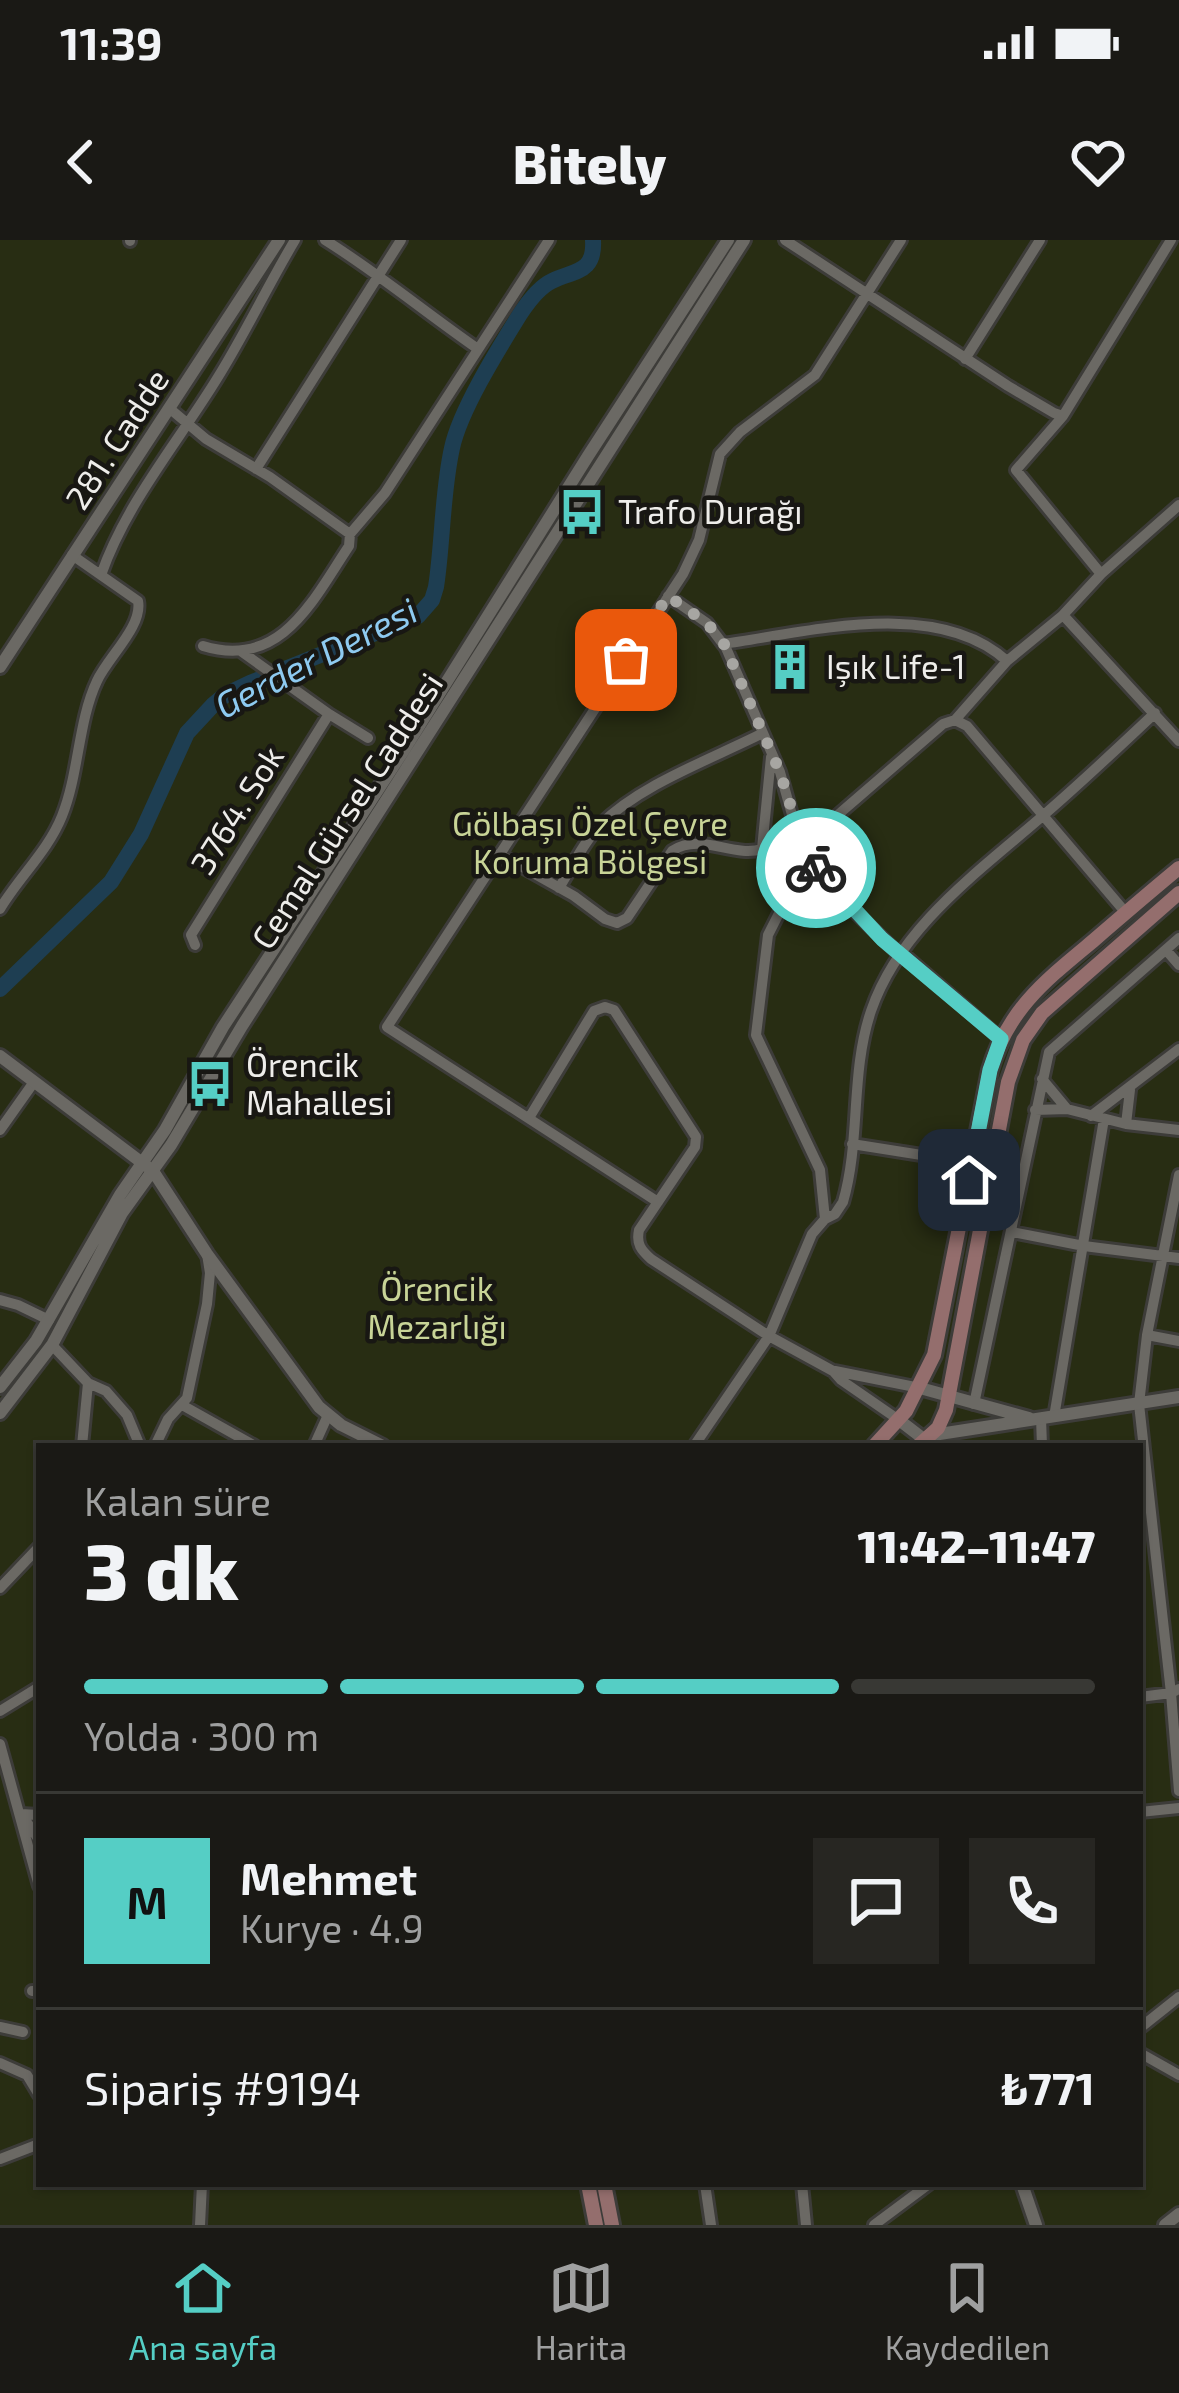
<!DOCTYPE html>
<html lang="tr">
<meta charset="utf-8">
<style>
:root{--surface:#1a1915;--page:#272622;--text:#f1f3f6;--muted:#9fa0a0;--line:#383834;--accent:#55cec5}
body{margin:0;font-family:"Exo 2",sans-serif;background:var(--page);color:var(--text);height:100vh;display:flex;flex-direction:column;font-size:45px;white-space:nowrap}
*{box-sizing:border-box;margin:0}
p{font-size:39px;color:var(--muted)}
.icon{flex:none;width:66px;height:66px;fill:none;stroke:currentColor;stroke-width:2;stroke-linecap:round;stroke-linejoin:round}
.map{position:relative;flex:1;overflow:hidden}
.details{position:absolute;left:36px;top:1203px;width:1107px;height:744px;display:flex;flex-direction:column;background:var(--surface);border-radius:0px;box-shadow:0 3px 9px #0004,0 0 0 3px var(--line)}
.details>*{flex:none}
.pin{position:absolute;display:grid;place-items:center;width:102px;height:102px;color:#fff;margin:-51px;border-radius:24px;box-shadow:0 6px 18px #0006}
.courier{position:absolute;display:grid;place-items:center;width:120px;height:120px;margin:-60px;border:9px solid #55cec5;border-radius:50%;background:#fff;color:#222;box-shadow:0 3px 15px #0007}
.headline em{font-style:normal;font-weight:800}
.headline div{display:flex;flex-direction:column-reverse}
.headline{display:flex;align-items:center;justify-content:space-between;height:204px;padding:0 48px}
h1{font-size:78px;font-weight:800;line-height:90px}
.bar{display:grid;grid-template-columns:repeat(4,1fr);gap:18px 12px;align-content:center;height:144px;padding:0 48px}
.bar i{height:15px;border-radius:9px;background:var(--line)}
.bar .active{background:var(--accent)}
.bar p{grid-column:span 4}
.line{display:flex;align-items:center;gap:30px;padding:0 48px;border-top:3px solid var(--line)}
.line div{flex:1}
.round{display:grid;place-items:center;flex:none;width:126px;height:126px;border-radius:0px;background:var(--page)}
.status{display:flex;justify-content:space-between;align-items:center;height:84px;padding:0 60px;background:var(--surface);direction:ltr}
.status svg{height:33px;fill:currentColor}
header{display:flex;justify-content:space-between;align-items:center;height:156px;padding:0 48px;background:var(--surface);font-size:54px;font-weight:800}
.tabs{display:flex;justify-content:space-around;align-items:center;height:168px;border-top:3px solid var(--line);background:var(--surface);font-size:33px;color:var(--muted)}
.tabs a{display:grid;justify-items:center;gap:6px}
.tabs .active{color:var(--accent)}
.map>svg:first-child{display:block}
.green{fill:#282d13;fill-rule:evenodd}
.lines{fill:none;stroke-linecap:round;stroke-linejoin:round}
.river{stroke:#1e3e52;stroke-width:16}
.minor-casing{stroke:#3d3c39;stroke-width:16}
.tertiary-casing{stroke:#3d3c39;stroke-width:18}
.secondary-casing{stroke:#3d3c39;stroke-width:20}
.minor{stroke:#6b6964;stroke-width:10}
.tertiary{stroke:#6b6964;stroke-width:12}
.secondary{stroke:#946e6d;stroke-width:14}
.done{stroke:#a7a6a2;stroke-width:12;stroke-dasharray:0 21.6}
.route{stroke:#55cec5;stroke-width:15}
.labels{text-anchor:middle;stroke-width:9;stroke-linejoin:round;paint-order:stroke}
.street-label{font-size:33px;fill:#eeedea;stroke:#181713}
.poi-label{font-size:33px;fill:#eeedea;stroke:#181713;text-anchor:start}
.park-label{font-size:33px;fill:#c8d497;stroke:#181713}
.water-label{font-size:36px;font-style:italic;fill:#8ecaf0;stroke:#181713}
</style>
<div class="status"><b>11:39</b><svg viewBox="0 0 49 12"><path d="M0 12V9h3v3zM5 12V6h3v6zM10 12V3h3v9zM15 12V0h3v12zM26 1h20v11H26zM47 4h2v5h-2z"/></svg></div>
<header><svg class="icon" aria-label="back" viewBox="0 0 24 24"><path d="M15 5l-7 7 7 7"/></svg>Bitely<svg class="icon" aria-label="heart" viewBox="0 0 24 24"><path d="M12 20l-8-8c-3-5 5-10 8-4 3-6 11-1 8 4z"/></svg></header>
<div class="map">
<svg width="1179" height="1985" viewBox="0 0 1179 1985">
<rect width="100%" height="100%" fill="#22211c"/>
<path class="green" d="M0 0H1179V1985H0ZM39 1206H1140V1944H39Z"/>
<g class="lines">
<path class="river" d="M0 749 111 642 141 594 187 493 213 465 225 455 250 443 418 376 432 360 436 347C443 301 442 253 452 208 460 170 499 108 520 74 528 62 539 47 552 41 575 30 595 33 593 0"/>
<defs>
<path id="minor" d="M325 0C378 33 426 73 478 109
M785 0 1008 146 1054 173 1063 176 1171 0
M130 1V0
M965 119 1040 0
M169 168 206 199 270 237 350 294
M1063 176 1016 230 1101 334
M256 229 401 0
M101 335C126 263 179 201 218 137 246 92 268 45 295 0
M668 356 707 383 726 408 780 532 796 589 808 616 856 673 900 715
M1063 375 1101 334 1179 265
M723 404C809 392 937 357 1007 421
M203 406C281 430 313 360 349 306L350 294 385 253 549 0
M242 412 329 474 368 498
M955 480 1007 421 1063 375 1179 501
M803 605 943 484 955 480 967 486 1126 673
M499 614 574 656 605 679 617 683 627 678 672 611C701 592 733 618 762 609L771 517
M808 616 768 695 756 795 820 930 825 979
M559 648C572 627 583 603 600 585 641 544 712 519 763 493
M0 669C19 637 48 611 62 576 79 534 78 481 97 441 108 417 143 386 138 361L72 315
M195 705 191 695 329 474
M1166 710 1179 725
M902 713 1001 799
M1042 839 1067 869
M1035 870 1067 869 1126 884 1179 890
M1091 876 1179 809
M529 878 594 771 605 767 614 770 696 897 695 907 639 990C636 1004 641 1010 651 1019L769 1096 833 1131 841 1140 899 1180
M1126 884 1130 850
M0 890 34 842
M852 904 972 923
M1179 935 1147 1095 1139 1164 1171 1453 1179 1551
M658 962 387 787 683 334 699 300 720 214 740 192 815 135 901 0
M1012 992 1084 1006 1179 1018
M0 1060 18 1065 49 1080
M1147 1095 1179 1101
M52 1105 88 1143 106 1151 127 1175 140 1206
M835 1131 920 1148
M974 1164 1049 812 1179 698
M182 1165 255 1206
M1054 1177 1104 879
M1041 1178 1042 1206
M82 1206 88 1143
M155 1206 168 1179 187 1158 207 1064 210 1033 207 1014
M314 1206 328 1175
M694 1206 769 1096 812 994 825 979 835 974 843 962C861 900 850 833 871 771 900 686 981 630 1046 573 1083 541 1119 507 1155 473
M0 1348 39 1307
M1140 1457 1171 1453 1179 1449
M0 1471 39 1447
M0 1504 39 1646
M1140 1572 1179 1568
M21 1574 39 1575
M24 1578 39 1600
M32 1751H39
M0 1787 23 1792
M1140 1788 1179 1757
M1140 1813 1179 1835
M0 1823 27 1835 39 1855
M0 1919 39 1904
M705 1944 711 1985
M802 1944 806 1985
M200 1985 202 1944
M874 1985 929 1944"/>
<path id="tertiary" d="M0 427 279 0
M0 816 153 931 207 1014 319 1167 341 1185 383 1206
M0 1147 36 1101 120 955 165 890 223 787 404 510 588 216 728 0
M920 1148 1029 1178
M0 1173 52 1105 122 973 171 905 242 786 744 0
M899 1180 925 1200 926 1205
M933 1195 1179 1157
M1022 1944 1036 1985
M1165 1985 1179 1974"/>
<path id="secondary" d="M874 1206 906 1171 934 1115 990 830C1008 769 1046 740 1093 701 1122 676 1150 652 1179 628
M918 1206 938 1188 946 1170 1008 842 1023 800 1042 773 1179 653
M588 1944 596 1985
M604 1944 612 1985"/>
</defs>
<use href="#minor" class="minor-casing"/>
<use href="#tertiary" class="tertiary-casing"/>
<use href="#secondary" class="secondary-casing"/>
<use href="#minor" class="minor"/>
<use href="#tertiary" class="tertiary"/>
<use href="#secondary" class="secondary"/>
</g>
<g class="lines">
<path class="done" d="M626 420 668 356 707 383 724 404 780 532 803 605 816 628"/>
<path class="route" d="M816 628 882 699 1001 799 990 830 969 940"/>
</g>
<defs>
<symbol id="bus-bare" viewBox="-9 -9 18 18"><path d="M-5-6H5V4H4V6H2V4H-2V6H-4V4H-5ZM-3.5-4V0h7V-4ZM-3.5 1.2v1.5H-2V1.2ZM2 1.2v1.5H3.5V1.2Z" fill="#55cec5" stroke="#181713" stroke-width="2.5" paint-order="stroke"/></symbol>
<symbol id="building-bare" viewBox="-9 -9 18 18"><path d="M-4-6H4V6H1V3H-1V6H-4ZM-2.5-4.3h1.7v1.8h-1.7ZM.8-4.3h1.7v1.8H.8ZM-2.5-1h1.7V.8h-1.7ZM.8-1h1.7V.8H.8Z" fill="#55cec5" stroke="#181713" stroke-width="2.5" paint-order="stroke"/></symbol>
</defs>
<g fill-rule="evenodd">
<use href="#bus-bare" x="549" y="239" width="66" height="66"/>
<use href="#building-bare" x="757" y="394" width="66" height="66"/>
<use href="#bus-bare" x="177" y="811" width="66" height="66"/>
</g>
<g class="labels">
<g class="street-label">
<text transform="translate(117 199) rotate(-57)" y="12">281. Cadde</text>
<text transform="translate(237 570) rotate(-58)" y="12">3764. Sok</text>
<text transform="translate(347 571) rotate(-57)" y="12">Cemal Gürsel Caddesi</text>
</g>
<g class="poi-label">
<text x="618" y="284">Trafo Durağı</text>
<text x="826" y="439">Işık Life-1</text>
<text x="246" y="837">Örencik<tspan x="246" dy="38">Mahallesi</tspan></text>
</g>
<g class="park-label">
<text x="590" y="596">Gölbaşı Özel Çevre<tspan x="590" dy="38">Koruma Bölgesi</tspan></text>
<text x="437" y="1061">Örencik<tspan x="437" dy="38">Mezarlığı</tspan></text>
</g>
<g class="water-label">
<text transform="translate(316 418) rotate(-27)" y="13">Gerder Deresi</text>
</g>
</g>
</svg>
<div class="pin" style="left:626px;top:420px;background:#ea580c"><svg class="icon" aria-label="bag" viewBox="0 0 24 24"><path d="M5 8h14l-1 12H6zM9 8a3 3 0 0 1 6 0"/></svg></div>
<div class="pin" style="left:969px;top:940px;background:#1f2937"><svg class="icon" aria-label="home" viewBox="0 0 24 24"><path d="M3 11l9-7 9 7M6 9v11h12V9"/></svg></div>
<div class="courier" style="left:816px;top:628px"><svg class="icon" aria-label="bike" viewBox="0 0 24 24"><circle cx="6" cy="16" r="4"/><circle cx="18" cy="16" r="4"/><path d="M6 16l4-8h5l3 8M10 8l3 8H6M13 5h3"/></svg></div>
<section class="details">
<div class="headline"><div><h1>3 dk</h1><p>Kalan süre</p></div><em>11:42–11:47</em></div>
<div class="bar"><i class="active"></i><i class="active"></i><i class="active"></i><i></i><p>Yolda · 300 m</p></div>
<div class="line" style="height:216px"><b class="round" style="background:var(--accent);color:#111">M</b><div><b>Mehmet</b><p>Kurye · 4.9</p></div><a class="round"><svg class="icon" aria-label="chat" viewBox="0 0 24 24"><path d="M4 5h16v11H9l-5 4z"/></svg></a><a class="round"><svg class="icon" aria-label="phone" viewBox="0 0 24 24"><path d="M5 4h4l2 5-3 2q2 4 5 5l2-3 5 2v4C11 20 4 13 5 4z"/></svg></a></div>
<div class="line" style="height:156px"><div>Sipariş #9194</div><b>₺771</b></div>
</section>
</div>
<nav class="tabs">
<a class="active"><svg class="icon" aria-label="home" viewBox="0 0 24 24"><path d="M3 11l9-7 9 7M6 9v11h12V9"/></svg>Ana sayfa</a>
<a><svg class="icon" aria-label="map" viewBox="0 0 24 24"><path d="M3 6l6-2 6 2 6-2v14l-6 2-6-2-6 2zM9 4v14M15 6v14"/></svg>Harita</a>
<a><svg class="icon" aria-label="saved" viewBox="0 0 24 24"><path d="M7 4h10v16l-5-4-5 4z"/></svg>Kaydedilen</a>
</nav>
